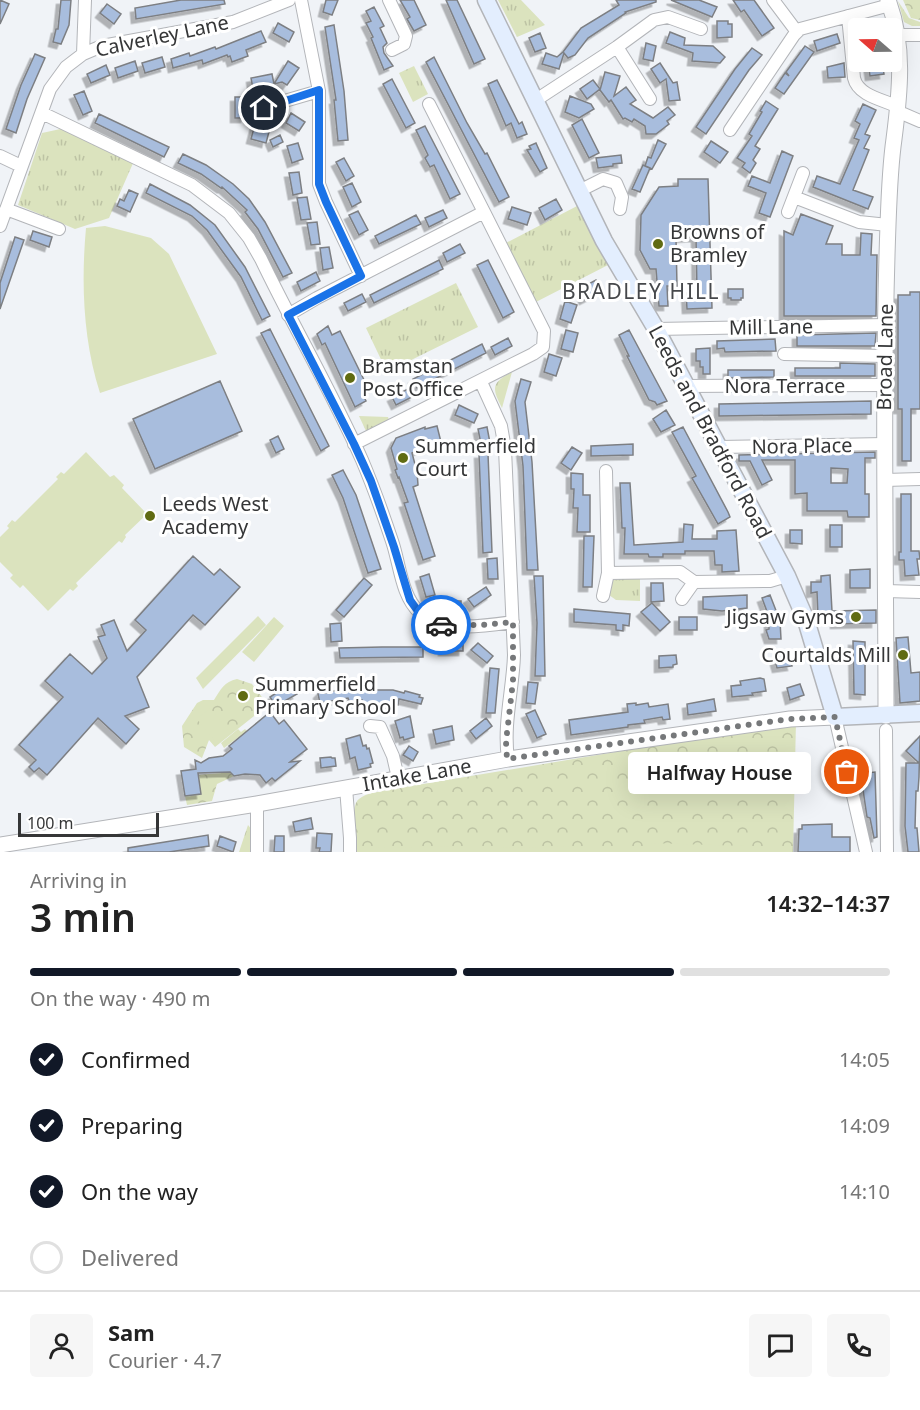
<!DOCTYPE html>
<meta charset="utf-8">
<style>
:root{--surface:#fff;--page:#f6f6f6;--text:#222;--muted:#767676;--line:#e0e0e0;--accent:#111827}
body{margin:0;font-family:"Noto Sans",sans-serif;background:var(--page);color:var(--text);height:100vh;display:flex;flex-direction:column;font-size:22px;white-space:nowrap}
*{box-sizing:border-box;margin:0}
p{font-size:20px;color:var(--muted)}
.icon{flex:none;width:33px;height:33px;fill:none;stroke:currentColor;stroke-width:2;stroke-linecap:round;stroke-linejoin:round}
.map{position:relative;height:852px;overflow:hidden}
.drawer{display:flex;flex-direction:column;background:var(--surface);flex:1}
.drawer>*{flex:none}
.needle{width:39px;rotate:290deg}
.tools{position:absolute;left:848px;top:18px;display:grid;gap:12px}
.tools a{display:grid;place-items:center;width:54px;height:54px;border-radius:6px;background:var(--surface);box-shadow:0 6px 24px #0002;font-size:30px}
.scale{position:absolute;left:18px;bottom:15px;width:141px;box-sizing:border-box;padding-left:6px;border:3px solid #353637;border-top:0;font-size:16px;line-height:21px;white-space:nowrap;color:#353637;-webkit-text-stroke:4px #fff;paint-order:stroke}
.pin{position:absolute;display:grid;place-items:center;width:51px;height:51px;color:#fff;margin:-26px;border:3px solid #fff;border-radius:50%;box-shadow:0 2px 6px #0007}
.courier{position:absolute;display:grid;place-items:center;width:60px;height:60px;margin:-30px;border:4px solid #1a73e8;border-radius:50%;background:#fff;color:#222;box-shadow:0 2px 8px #0007}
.bubble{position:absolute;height:42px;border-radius:6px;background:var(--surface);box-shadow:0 6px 24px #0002;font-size:20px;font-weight:600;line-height:42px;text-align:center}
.headline em{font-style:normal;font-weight:600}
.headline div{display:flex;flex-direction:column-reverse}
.headline{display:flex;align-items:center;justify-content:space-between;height:102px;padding:0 30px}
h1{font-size:39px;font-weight:600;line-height:45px}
.bar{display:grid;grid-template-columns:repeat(4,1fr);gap:9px 6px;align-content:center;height:72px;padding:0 30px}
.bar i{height:8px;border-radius:4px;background:var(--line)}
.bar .on{background:var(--accent)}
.bar p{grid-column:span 4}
.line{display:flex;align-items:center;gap:15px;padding:0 30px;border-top:2px solid var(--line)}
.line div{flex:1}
.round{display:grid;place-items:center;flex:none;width:63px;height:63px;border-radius:6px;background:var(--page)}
ol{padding:0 30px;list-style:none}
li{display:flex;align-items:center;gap:18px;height:66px}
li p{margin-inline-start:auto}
li .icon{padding:6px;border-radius:50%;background:var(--accent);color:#fff;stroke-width:4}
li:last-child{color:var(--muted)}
li i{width:33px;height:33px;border:3px solid var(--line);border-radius:50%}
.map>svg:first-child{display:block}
.grass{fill:url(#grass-tufts)}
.forest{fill:url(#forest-crowns)}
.garden{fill:#dbe3be}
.building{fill:#a8bddd;stroke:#7d7f83;stroke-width:1.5;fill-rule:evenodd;filter:url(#shadow)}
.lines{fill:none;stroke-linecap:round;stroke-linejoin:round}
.minor-casing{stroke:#b3b5b9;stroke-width:14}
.tertiary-casing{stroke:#b3b5b9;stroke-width:17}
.secondary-casing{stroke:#b3b5b9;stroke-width:19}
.minor{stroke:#fff;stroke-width:12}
.tertiary{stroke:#fff;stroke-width:15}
.secondary{stroke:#e3eefe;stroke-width:16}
.done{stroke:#76787a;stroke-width:6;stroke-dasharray:0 10.8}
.route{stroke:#1a73e8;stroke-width:8}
.poi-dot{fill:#606b12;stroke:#fff;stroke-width:2}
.labels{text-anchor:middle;stroke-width:6;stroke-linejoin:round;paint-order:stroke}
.street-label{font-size:20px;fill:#353637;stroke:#fff}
.poi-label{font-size:20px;fill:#353637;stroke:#fff;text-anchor:start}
.neighbourhood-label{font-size:21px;letter-spacing:1.5px;fill:#46484b;stroke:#fff}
</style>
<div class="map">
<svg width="920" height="852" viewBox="0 0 920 852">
<defs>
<pattern id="grass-tufts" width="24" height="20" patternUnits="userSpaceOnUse" patternTransform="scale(1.5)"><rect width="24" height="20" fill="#dbe3be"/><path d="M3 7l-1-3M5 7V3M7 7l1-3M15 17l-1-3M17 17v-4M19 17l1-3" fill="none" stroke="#bdc3a4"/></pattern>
<pattern id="forest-crowns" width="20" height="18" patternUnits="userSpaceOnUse" patternTransform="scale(1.5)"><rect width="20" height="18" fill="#dbe3be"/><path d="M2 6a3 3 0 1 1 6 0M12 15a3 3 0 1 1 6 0" fill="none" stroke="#bdc3a4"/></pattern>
<filter id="shadow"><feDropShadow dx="-4.5" dy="4.5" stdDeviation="0" flood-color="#0004"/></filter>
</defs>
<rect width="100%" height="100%" fill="#f0f3f7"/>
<path class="grass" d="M498 0H521L545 25 517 37Z
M898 1 909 18 920 22V26H912L904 22Z
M414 66 428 94 413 102 399 73Z
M65 128 134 161 109 218 75 229 18 205 42 133Z
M579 205 610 264 534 303 502 245Z
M456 283 478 327 387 372 366 328Z
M512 372 502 408C491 387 492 383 512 372Z
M359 416 388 417 389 420 366 431Z
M640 577V601L616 600 609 595 608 590 613 580Z
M238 729 241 732 245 729 247 731 224 748 221 743Z
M248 825 252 830V852H239Z"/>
<path class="forest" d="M903 0H920V20L911 18Z
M237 679 252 684 268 705 215 747 209 740 202 758 184 747 182 726 197 703 203 700H214C221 689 224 682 237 679Z
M796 722 793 852H354C354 841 350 805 359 799 366 793 378 792 387 790Z
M230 772 234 776 217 784 212 801 187 805 185 796 201 794 198 775Z"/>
<path class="garden" d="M105 226 151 238 169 254 217 354 100 393C83 340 81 283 86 228Z
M86 452 110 477 114 475 124 485 122 488 147 514 125 535 126 537 122 543 119 541 76 583 78 586 73 591 70 589 48 611 23 585 20 588 10 578 13 575 0 562V537L9 528 7 526 12 520 15 522 58 479 56 477 61 472 64 474Z
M258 616 266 625 203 689 196 678Z
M274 617 284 626 254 662 242 652Z
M210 708 231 733 217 744 197 719Z
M649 843 745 846V852H649Z
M461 846V852H374V848Z
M587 846V852H499V848Z"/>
<path class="building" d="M0 0 9 4 0 24Z
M61 0H71L69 25 61 44 53 42 56 29H58Z
M181 0H224L225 4 136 19 135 8Z
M326 0H338L332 15 323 12Z
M400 0H414L426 25 414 31 407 19 410 17Z
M446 0H457L485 59 474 64Z
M616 0H656V2L625 12 626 13 588 38 575 55 568 58 564 53 559 69 542 64 546 53 557 57 563 52 581 28 619 5Z
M671 0H699L717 7 712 17Z
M733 0H754L774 28 762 36 744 10 741 12Z
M107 4 121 14 114 24 100 13Z
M374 7 384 26 380 28 387 43 383 47 384 53 393 66 384 70 371 38 373 37 366 23 371 21 366 11Z
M876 19 878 28H863L862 21Z
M717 21H728V24H732V37L717 38Z
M278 23 294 32 289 42 273 33Z
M334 25 344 91 348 140 338 141 334 100H336L325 27Z
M261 31 266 42 246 50 248 56 232 62 230 56 228 57 227 55 203 64 202 60 173 68 171 59 189 53 190 56 215 47 216 49Z
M670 32 685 38 684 45 713 46 725 57 720 63 692 61 693 53 666 43Z
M540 33 546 48 535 52 529 38Z
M837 34 840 43 817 51 814 41Z
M646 43 656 46 653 61 643 59Z
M805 46 814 52 784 94 775 88 785 73 789 76 786 72Z
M752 48 762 55 749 70 706 134 696 127 735 69Z
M35 54 45 58 27 99 16 133 6 129 21 85Z
M162 57 165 67 145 73 142 63Z
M434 57 467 123 485 154 487 153 509 197 499 202 426 62Z
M135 61 138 71 118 78 115 68Z
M288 61 299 68 287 85 282 82 253 89 251 78 272 74 274 84Z
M868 62H882L884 74 870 76Z
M660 63 673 83 677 82 680 100 669 101 666 79 660 83 651 69Z
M844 63 845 77 828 78 827 67Z
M106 65 110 75 91 83 87 74Z
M605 72 620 76 614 96 626 87 636 100 630 104 653 118 668 107 675 115 667 121 669 124 656 134H646L645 126 634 119 632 122 625 118 623 119 611 100 609 102 600 90Z
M392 79 415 123 406 128 383 84Z
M497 80 519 124 522 122 527 134 517 138 511 123 506 126 488 84Z
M593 80 600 89 587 99 580 89Z
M84 91 92 111 83 115 74 95Z
M570 96 591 104 594 109 579 118 565 112Z
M235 97H245V118H235Z
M766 101 778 109 755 146 760 149 753 160 756 163 750 173 742 167 745 163 737 158 752 136 749 134 762 112 760 111Z
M863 104 876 110 865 134 870 136 864 148 869 150 853 190 873 197 868 209 813 187 817 176 840 184 859 140 854 138 860 124 855 121Z
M291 113 305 122 299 131 286 123Z
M99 114 169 147 164 157 95 123Z
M582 119 599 153 589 158 572 125Z
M255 124 270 128 266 143 251 139Z
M425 126 460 194 450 199 434 165 430 167 425 158 428 155 416 130Z
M280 135 283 142 273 147 270 140Z
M658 140 666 144 652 169 645 166 648 157 651 158Z
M711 141 728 152 720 163 704 152Z
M298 143 303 159 292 163 287 146Z
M536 143 547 168 540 172 527 150 531 149 529 146Z
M782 151 793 156 770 217 759 213 766 193 748 186 752 176 770 183Z
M183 154 206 165 233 184 249 199 265 222 292 273 283 277 258 229 245 212 247 210 222 187 221 188 201 174 178 163Z
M621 155 622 163 613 164V166L598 168 596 158Z
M344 158 354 176 346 181 336 162Z
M643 165 650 168 640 192 632 189Z
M299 172 302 193 293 195 289 173Z
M678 179H708L712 308 687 309 686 293H697L696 237 676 238 677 286H667L668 306H659L656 269H650L640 250 641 215 659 187 678 186Z
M352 183 361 202 352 207 343 187Z
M150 184 190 205 215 225 245 267 270 316 262 320 241 277 207 230 192 216 146 193Z
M129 190 138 194 130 212 117 206 120 199 124 201Z
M307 197 311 219 301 220 297 198Z
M556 199 562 210 545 220 539 208Z
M512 207 531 213 527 225 508 219Z
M443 210 447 218 429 227 425 218Z
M358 211 368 230 359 235 349 215Z
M801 214 833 226 826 244H842V255H860L861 233 872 234 871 255H877L876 316H784V231L793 235Z
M416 215 421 224 379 244 375 236Z
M317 222 320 244 311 245 307 223Z
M33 231 52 237 49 247 30 240Z
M15 237 24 240 0 309V283Z
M460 244 465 253 447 262 443 253Z
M329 247 333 268 323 270 320 248Z
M439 260 443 269 374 303 370 295Z
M488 260 514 312 503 318 477 265Z
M316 272 320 281 301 291 297 282Z
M596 280 602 291 584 300 579 289Z
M728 289H743V298H741V300H731V298H728Z
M910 292H920V409H911V461H902V409H898V295H910Z
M362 294 366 302 348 311 344 303Z
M565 301 577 305 571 323 560 319Z
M328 326 332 335 340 331 370 392 363 395 366 401 355 407 325 343 322 345 317 334Z
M270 329 329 446 321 451 261 333Z
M566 330 578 333 573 352 561 349Z
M629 330 667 401 657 405 655 402 649 400 627 356H629L619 335Z
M876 333 875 346H797V335Z
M508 338 512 346 495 355 491 347Z
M775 339 776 351 725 352 724 348 717 349V341Z
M482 344 486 353 417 388 413 379Z
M710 348V374H703V367H700V361H696V349Z
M549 354 562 358 556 376 544 372Z
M840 363 875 364V376H795V368H840Z
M728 370H774V377L728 378Z
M521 379 531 382 525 402 532 462 538 570H527L523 466 515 401Z
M220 381 242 431 155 469 133 419Z
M410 388 414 396 396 405 392 397Z
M871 401V414L719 416V404Z
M459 405 478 414 474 423 455 415Z
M666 410 675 425 661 432 653 419Z
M437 426 441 442 412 453 417 472 418 485 413 487 435 556 423 560 404 503 408 502 399 477 398 478 395 470 397 469 391 448 396 438 425 427V429Z
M487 427 491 448 482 449 478 429Z
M683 427 728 512 730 517 718 524 692 478 696 476 672 432Z
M278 436 284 449 276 453 270 440Z
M633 444V455L591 456V446Z
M572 447 582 453 571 470 561 463Z
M875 452V458H865V494H869V517H848L847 511H807V493L795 494V460H762L772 480 762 485 750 461H739V455ZM831 468 848 469 847 483H831Z
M479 454H488L492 552 483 553Z
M343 470 356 495 381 569 368 573 343 498 332 475Z
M571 473 583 474V495H590V532H577L578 508H573L574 489H571Z
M620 483H630L634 545 683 542 684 524 693 525 692 539H717V531L736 530 739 571 722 572V565H715L714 551H685V554H663V557H649L648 554H624L625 528H622Z
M901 494H911V551H919L920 559H917L919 575 905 576 904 560H899V552H901Z
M830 525H842V547H830Z
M790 530H802V544L790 543Z
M584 536H594L592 587H583Z
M193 556 214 575 220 569 240 587 205 625 193 615 137 677 149 707 125 716 139 729 126 744 98 718 47 775 39 768 34 772 29 767 36 760 19 745 63 697 45 681 70 654 92 674 107 658 98 637 105 635 101 625 114 620 127 651 146 630 135 620Z
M497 558 498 579H488L487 559Z
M870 569V588H850V570Z
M429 574 435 595 426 597 420 577Z
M830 575 832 611 876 610V623L835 624V619L827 620V616L818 617 817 592 811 593V582H821V576Z
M534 576H543L545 676H535L537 623Z
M364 578 372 585 344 617 336 610Z
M651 583H663L664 601 651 602Z
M486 587 491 595 474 607 468 599Z
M747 595V608L722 611 703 609V597Z
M770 595 780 621 781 639H769L766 630 769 629V617L762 598Z
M440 601H461V611H440Z
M652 603 670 622 660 631 641 612Z
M574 609 630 614 629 626 623 625V631L616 630V625L574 622Z
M679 617H697V630H679Z
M341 623 342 641 331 642 330 624Z
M908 637 911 673 920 672V701L900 703 896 638Z
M443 641H463V651H443Z
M853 641 865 642V695L854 694Z
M478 643 493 656 487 663 471 650Z
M382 647H423V657L340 658 339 648Z
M787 651 792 666 777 668 775 661 778 660 776 654Z
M676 655 677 664 673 665V667L659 668V656Z
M490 668 499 669 495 713H486Z
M760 678 764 679 766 691 752 693 753 695 732 697 731 686 741 685 740 681Z
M528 682 538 683 535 704 526 703Z
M290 684 297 694 276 706 270 697Z
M800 684 804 695 790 700 787 688Z
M351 687 352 690H393L404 693 405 691 420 695 419 697 423 698 421 704 399 699 398 705 379 703V706H367V703H362V700L350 703 348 698 320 703 318 694 324 688 325 693Z
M714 699 716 711 688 715 687 704Z
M636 703V705L648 703 649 707 668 704 670 719 663 720 662 717 644 720 645 723 628 725V727L571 735 569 720 628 712 627 704Z
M535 710 546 734 537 738 526 714Z
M270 712 279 724 284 720 307 749 290 762 300 761 275 781 272 778 266 783 260 775 245 774 234 776 230 772 198 773 201 794 185 796 181 771 196 769 195 760 201 763 209 758 223 756 232 749 229 746Z
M410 716 414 737 404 740 403 737 400 738 395 721Z
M486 718 492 726 476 739 470 731Z
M452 726 454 740 436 744 433 730Z
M360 735 363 746 366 745 367 749 369 748 373 763 370 764 371 767 358 770 355 757 350 759 346 739Z
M920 736 919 777 918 791H916L915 828H917L919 852H908L905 826 906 763H919L906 751Z
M409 746 418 752 413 761 403 755Z
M853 754H863L867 773 875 772 877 837 874 838 870 818 867 817 861 776H858Z
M331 757 332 758H335L336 766 321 768 320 758Z
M311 818 313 829 295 832 293 822Z
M832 824V837H850V852H798L799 829H802V825Z
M317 833 332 834 331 852H319L320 848H316Z
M208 835 209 846 169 852H128V848Z
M220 836 236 842 233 852 217 846Z
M275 836H284V852H274Z"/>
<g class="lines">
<defs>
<path id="minor" d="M301 0 319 91V184L326 202 361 276
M389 0 406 36 404 44 392 50
M773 0 797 32
M848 16 854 78C858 96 884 100 899 107
M897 35H920
M617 47 650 99
M83 54 85 0
M536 100 617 47 654 20 668 17 701 29
M429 104 484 212
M264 107 319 91
M899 112 920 121
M42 113 192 185 229 213 249 238 261 259C293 326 332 392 362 460 373 486 383 514 392 541 400 564 401 596 420 613 441 633 486 626 513 622
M730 130 794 35 800 29 890 5
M0 156 21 166
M581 190 603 179 616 183 622 197 620 209
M794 197 859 222 888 225
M6 209 59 229
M788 212 803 173
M0 226 50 89 66 67 83 54 102 46 233 22 289 0
M288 315 317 298 484 212 544 331 543 347 533 354 354 444
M656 329 885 325
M784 354 885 356
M481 382 501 426 505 449 514 655C513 689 503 724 508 759
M686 386 884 385
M719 447 884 444
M885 480 920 479
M608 573 680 572 694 582 770 581 787 576
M886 591 920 592
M603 596 608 573 606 471
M682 599 694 582
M835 717 866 852
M370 726 380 727 393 756 398 778
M886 730 887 852
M346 788 350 838V852
M257 852V804"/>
<path id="tertiary" d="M886 716C886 552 882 389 888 225 889 197 890 167 894 139 900 92 905 45 888 0
M0 845 257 804 508 759 790 719 835 717"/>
<path id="secondary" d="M486 0 604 241 656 329 787 576 806 620 835 717 920 713"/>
</defs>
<use href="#minor" class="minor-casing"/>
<use href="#tertiary" class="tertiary-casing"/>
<use href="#secondary" class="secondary-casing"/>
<use href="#minor" class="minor"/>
<use href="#tertiary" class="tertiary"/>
<use href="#secondary" class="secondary"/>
</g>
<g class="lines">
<path class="done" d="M441 625H481L513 622V681L506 742 507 759 790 719 835 717 847 772"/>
<path class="route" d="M264 108 319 90V184L326 202 361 276 288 315 354 444 371 481 394 547 410 600 420 614 431 621 441 625"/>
</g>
<g class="poi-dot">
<circle cx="658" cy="244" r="6"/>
<circle cx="350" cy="378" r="6"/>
<circle cx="403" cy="458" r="6"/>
<circle cx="150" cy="516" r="6"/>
<circle cx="856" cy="617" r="6"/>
<circle cx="903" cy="655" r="6"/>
<circle cx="243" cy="696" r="6"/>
</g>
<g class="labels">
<g class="street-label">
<text transform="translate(162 36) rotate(-12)" y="7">Calverley Lane</text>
<text transform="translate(771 327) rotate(-1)" y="7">Mill Lane</text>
<text transform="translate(885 357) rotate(-89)" y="7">Broad Lane</text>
<text x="785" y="393">Nora Terrace</text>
<text transform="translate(710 432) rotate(62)" y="7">Leeds and Bradford Road</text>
<text transform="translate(802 446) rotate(-1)" y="7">Nora Place</text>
<text transform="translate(417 775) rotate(-10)" y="7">Intake Lane</text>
</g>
<g class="poi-label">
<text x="670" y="239">Browns of<tspan x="670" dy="23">Bramley</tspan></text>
<text x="362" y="373">Bramstan<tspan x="362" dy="23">Post Office</tspan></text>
<text x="415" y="453">Summerfield<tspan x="415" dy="23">Court</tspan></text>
<text x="162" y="511">Leeds West<tspan x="162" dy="23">Academy</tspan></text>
<text x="844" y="624" text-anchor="end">Jigsaw Gyms</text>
<text x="891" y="662" text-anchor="end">Courtalds Mill</text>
<text x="255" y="691">Summerfield<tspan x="255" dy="23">Primary School</tspan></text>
</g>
<g class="neighbourhood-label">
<text x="641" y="299">BRADLEY HILL</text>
</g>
</g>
</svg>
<div class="tools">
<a><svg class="needle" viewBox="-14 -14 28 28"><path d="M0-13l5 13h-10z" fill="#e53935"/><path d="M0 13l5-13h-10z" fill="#767676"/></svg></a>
</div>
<div class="scale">100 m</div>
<div class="pin" style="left:847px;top:772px;background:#ea580c"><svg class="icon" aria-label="bag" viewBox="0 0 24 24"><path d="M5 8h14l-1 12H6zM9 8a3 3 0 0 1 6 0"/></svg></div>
<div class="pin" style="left:264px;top:108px;background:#1f2937"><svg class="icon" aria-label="home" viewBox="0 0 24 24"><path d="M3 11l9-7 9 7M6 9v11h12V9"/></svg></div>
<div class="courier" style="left:441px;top:625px"><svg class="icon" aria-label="car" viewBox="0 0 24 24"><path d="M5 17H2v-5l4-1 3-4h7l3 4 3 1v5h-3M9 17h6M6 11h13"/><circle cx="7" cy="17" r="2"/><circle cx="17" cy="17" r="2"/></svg></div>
<div class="bubble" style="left:628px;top:752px;width:183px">Halfway House</div>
</div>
<section class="drawer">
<div class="headline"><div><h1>3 min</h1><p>Arriving in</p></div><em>14:32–14:37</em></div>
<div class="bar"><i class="on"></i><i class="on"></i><i class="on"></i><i></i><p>On the way · 490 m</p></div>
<ol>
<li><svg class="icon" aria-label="check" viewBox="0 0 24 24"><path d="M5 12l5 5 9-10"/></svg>Confirmed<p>14:05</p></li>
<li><svg class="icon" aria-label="check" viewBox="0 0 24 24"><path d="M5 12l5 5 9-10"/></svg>Preparing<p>14:09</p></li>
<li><svg class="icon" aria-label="check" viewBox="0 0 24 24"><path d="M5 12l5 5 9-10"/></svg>On the way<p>14:10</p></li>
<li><i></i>Delivered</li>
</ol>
<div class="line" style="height:108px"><a class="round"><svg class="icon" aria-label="person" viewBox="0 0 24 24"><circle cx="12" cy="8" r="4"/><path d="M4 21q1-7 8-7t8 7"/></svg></a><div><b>Sam</b><p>Courier · 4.7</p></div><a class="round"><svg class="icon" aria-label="chat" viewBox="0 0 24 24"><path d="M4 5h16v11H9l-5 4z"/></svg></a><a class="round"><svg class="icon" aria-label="phone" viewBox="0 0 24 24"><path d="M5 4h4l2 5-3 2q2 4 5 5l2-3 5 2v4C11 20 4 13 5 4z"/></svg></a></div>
</section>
